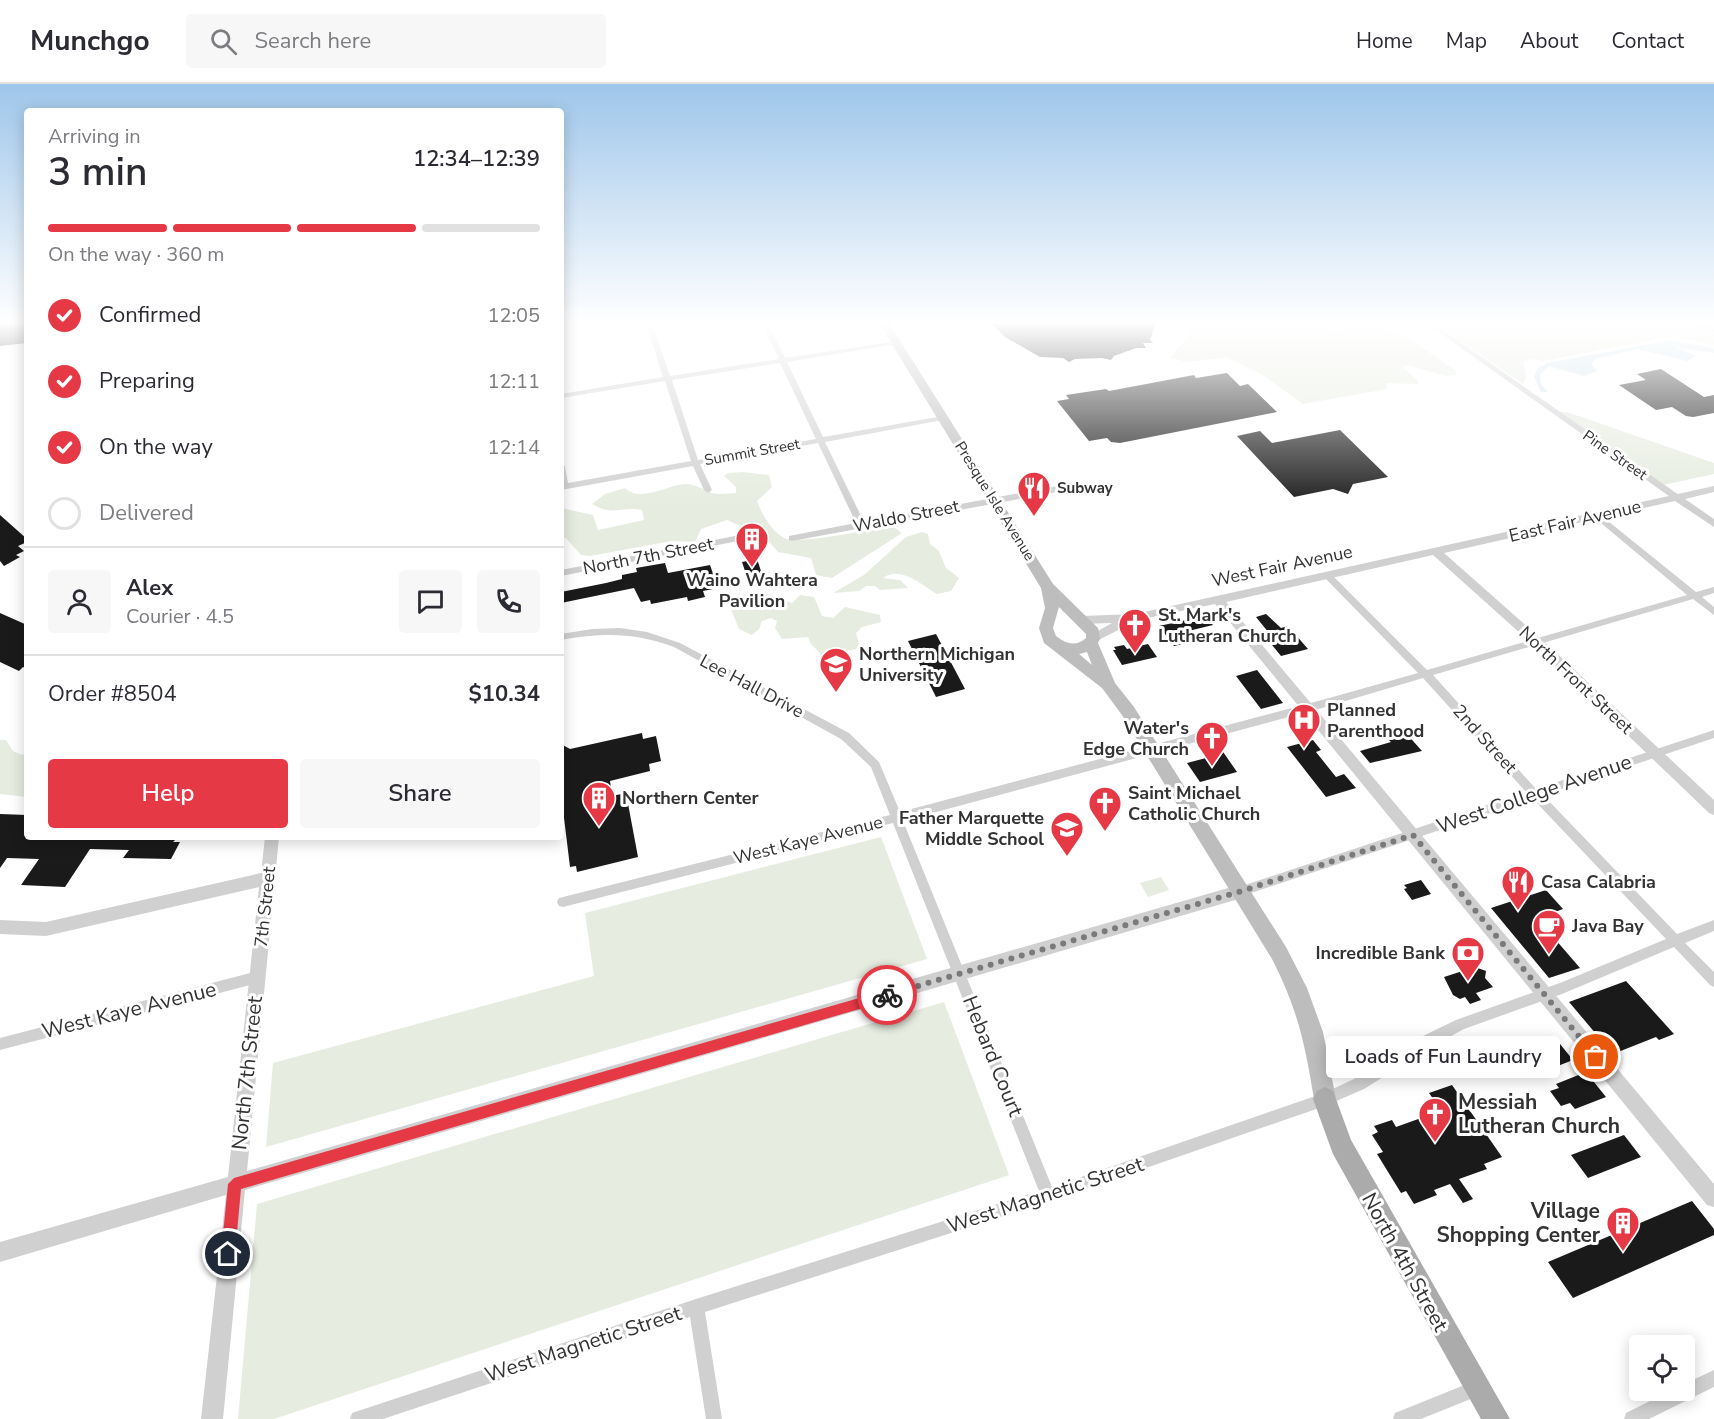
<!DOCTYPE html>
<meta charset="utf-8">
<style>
:root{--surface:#fff;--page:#f7f7f7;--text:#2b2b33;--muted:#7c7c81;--line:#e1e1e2;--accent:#e63946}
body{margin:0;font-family:"Nunito Sans",sans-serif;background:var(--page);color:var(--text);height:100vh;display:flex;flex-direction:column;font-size:22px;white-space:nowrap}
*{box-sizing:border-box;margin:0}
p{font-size:20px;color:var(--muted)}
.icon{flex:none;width:33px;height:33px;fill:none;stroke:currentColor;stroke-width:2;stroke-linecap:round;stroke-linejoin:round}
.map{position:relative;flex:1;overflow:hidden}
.details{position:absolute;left:24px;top:24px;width:540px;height:732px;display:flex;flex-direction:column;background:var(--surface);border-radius:6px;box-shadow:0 3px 15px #0003}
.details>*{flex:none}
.fabs{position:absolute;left:1629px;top:1251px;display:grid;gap:12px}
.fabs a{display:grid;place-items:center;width:66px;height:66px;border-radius:6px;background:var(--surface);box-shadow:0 3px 15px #0003;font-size:30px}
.pin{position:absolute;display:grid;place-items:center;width:51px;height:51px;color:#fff;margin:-26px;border:3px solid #fff;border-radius:50%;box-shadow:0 2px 6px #0007}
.courier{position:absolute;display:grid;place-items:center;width:60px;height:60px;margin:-30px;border:4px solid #e63946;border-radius:50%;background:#fff;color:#222;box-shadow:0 2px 8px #0007}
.bubble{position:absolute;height:42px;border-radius:6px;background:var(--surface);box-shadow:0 3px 15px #0003;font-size:20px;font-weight:600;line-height:42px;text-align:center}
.summary em{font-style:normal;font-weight:600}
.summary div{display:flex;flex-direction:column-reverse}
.summary{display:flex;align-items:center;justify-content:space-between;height:102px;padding:0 24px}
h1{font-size:39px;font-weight:600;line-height:45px}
.bar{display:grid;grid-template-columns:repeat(4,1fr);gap:9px 6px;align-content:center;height:72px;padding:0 24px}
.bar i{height:8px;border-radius:4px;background:var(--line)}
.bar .active{background:var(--accent)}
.bar p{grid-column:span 4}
.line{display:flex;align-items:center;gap:15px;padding:0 24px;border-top:2px solid var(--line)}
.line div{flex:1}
.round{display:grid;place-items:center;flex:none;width:63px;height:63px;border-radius:6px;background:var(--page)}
ol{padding:0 24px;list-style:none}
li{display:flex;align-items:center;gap:18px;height:66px}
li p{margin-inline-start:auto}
li .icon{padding:6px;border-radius:50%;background:var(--accent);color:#fff;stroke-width:4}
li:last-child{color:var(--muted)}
li i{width:33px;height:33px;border:3px solid var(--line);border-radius:50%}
.button{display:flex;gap:12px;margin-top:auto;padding:12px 24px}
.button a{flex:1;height:69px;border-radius:6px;background:var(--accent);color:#fff;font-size:24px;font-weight:600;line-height:69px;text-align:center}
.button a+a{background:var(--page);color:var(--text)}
header{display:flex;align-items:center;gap:36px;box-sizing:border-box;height:84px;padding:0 30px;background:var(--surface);border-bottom:2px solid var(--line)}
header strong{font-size:28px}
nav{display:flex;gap:33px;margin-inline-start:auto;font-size:21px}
.search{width:420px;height:54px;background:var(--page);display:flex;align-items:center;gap:15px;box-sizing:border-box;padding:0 21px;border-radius:6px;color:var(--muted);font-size:22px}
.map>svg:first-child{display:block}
.green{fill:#e6ecdf}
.water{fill:#cfe2ee}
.building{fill:#1a1a1a}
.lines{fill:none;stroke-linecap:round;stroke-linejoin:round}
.minor{fill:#d0d0d0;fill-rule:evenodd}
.tertiary{fill:#d0d0d0;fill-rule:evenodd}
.secondary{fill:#bdbdbd;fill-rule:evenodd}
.primary{fill:#ababab;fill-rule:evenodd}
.route{fill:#e63946}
.done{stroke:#7a7a7a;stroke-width:6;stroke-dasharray:0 10.8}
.labels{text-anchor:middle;stroke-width:6;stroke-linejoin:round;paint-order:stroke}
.far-street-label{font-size:15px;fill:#333;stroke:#fff}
.far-poi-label{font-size:15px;font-weight:bold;fill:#333;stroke:#fff;text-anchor:start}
.street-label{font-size:18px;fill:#333;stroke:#fff}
.poi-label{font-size:18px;font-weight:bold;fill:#333;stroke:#fff;text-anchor:start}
.near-street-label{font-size:21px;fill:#333;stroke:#fff}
.near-poi-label{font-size:21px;font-weight:bold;fill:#333;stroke:#fff;text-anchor:start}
</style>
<header>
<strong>Munchgo</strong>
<div class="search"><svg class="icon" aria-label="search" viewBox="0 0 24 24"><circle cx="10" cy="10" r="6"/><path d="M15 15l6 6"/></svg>Search here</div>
<nav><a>Home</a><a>Map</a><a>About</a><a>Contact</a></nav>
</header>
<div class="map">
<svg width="1714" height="1335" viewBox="0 0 1714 1335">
<rect width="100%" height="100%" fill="#fff"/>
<path class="green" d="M1187 239H1301L1333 246 1379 242 1410 255 1455 286 1456 291 1446 292 1407 281 1402 283 1418 297V300L1387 299V305L1303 320 1264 292 1227 273 1187 278 1170 274 1190 250Z
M1434 239H1688L1714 247V261L1672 252 1543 277 1531 275 1523 278 1526 293 1523 300Z
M1558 327 1570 329 1714 379V390L1663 401Z
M743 388 769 391 772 403 757 417C762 430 771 447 784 454 798 461 873 445 892 442L902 449 832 494 816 491 811 474 778 468 765 453 727 436 701 445 695 458 672 457 590 472 581 471 566 454 561 453V424L593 431 598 446 644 436 642 426C619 422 615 433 592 420L605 410 625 404C640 419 667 401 685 400 696 400 703 406 712 409 719 411 729 409 736 409V403L724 392 728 389Z
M922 448 928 450 930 460 939 467 946 484 959 494 951 507 937 510C922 501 900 481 883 494L900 496 908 504 880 506 875 502H866L859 507 833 509 864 491 906 453Z
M751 510H770L792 519 800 511 814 513 822 532 833 534 845 523 880 531 881 538 862 543 856 549 859 560 856 565 823 572 811 560 808 553 782 555 775 544 777 537 771 534 762 537 759 545 752 551 739 545 729 520 737 513Z
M0 656H6L13 667 22 671 27 669V713L0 710Z
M881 753 927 875 266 1063 273 979 594 892 585 829Z
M1161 793 1169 806 1148 813 1140 799Z
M944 918 1009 1091 274 1335H238L257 1120Z"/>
<path class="water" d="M1670 256 1714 264V269L1675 263 1696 272 1687 277 1638 265 1595 275 1592 280 1597 287 1584 292 1549 282 1540 291 1541 300 1548 308H1541L1534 292 1538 284 1547 279Z"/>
<path class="building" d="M0 239H27V259L0 262Z
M991 239H1155L1151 254H1149L1153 259H1143L1146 264H1136L1114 272 1111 276 1102 274 1075 275 1069 278 1063 274 1040 273 1005 253Z
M1661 285 1704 313 1714 311V329L1693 333 1686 332 1672 323 1656 326 1619 301 1646 296 1637 290Z
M1227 289 1240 302 1248 300 1277 328 1120 359 1111 358 1107 354 1089 357 1057 317 1069 315 1066 311 1106 305 1109 307 1194 291 1196 294Z
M1340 346 1388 393 1353 400 1348 410 1333 405 1294 413 1237 352 1260 347 1272 359Z
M0 431 27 455V458L18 462 24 467 16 471 20 473 4 482 0 477Z
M757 475 762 490 747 493 742 478Z
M665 479 668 489 710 481 718 504 703 507 705 513 688 517 687 513 651 520 650 516 641 518 634 504 561 519V508L606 499 622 495V491L637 488 636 484Z
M0 529 27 541V585L23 583 19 587 0 578Z
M1266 530 1281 544 1288 542 1308 565 1281 572 1263 550 1269 549 1256 533Z
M1205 532 1213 541 1180 549 1187 559 1174 562 1159 542Z
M936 550 965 605 936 613 908 557Z
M1148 560 1157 573 1122 581 1113 566H1116L1114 563 1124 561 1127 565Z
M1257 586 1283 619 1261 625 1236 592Z
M1405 648 1422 667 1370 679 1360 667 1391 658 1386 653Z
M642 649 643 655 656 652 661 677 649 680 650 687 610 697 612 712 626 709 638 773 577 788 576 782 570 783 561 709V660L570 665Z
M1313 656 1321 666 1316 668 1336 693 1344 690 1356 704 1326 713 1287 663Z
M1219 662 1237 688 1200 698 1187 679 1206 674 1201 666Z
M0 730 27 731V753H178L173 758H180L171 775 123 774 129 766 90 765 65 803 21 801 39 775 7 774 0 784Z
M1421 796 1431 810 1412 816 1404 805 1407 804 1404 801Z
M1546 806 1563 825 1547 831 1552 837 1542 840 1580 884 1549 894 1491 824Z
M1475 883 1486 887 1485 894 1493 903 1476 909 1481 916 1470 920 1465 913 1460 915 1453 911 1444 893Z
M1626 897 1674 950 1659 956 1656 953 1613 970 1569 918Z
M1560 960 1573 976 1545 987 1532 970Z
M1586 988 1606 1013 1575 1025 1570 1019 1561 1022 1550 1007 1559 1004 1556 1000Z
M1452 1001 1502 1073 1484 1080 1487 1085 1459 1095 1473 1115 1463 1119 1450 1100 1434 1106 1437 1111 1414 1120 1406 1107 1401 1109 1377 1070 1383 1068 1372 1051 1378 1048 1374 1042 1392 1036 1396 1043 1435 1029 1432 1024 1438 1022 1429 1009Z
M1624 1051 1641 1073 1588 1094 1571 1071Z
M1692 1117 1714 1145V1151L1573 1214 1548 1178Z"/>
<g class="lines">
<path class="minor" d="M646 239H652L670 292 779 275 762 239H768L785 274 898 257 899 258 896 260 787 278 823 353 943 332 947 334 943 336 825 358 864 438 1057 402 1061 405 1057 408 792 457 789 456V452L856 439 818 359 700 380 712 406 708 409 704 406 693 382 561 406V380L565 382 568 399 691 377 665 297 561 314V310L663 293ZM780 279 816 355 698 376 672 296Z
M1426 239H1433L1679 411V415H1673Z
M1598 429 1696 508 1714 503V509L1702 513 1714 523V531L1693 515 1433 591 1536 705 1714 646V654L1543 711 1677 850 1714 836V847L1685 859 1714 888V903L1710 901 1674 863 1562 910 1464 945 1433 962 1364 1005 1325 1022 1048 1118 705 1228 722 1335H706L690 1233 383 1335H350L352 1329 358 1327 696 1215 1039 1107 893 739 563 823 559 822 557 818 559 814 563 813 890 731 871 683 841 655 674 563C633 548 603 549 561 556V550L592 545 620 544 647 548 680 559 849 649 879 678 900 728 1322 616 1418 589 1326 495 1325 493 1329 490 1332 491 1427 586 1687 511 1595 434 1594 432ZM1423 594 1526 708 1242 802 1238 803 1236 807 1238 811 1242 812 1533 715 1666 855 1560 899 1456 936 1423 952 1354 995 1324 1009 1052 1103 903 737 1322 624Z
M735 452 739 455 738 457 561 492V486Z
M258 887 262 889 264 893 262 897 258 899 0 966V954Z
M1714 1286V1303L1649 1335H1624L1626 1329 1672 1306H1684V1300Z
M1477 1296 1483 1298 1485 1304 1483 1310 1421 1335H1393L1395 1329Z"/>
<path class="tertiary" d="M1688 239H1702L1714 242V248Z
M1714 402V408L1685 415 1714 435V443L1675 417 1444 469 1548 561 1714 716V731L1709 729 1540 567 1433 471 1226 518 1714 1100V1123L1707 1121 1215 520 1128 538 1126 542 1093 559 1089 558 1087 555 1089 552 1112 539 1082 540 1076 536 1082 532 1135 530Z
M265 753H279L247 1087 1242 800 1247 802 1250 807 1247 812 1242 814 245 1106 223 1335H201L226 1111 0 1178V1158L228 1093 259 803 46 852 0 850V836L46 838 261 789Z"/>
<path class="secondary" d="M879 239H889L1053 500 1098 544 1100 555 1098 559 1115 599 1134 623 1286 863 1307 904 1323 948 1336 1015 1333 1023 1325 1026 1317 1023 1314 1015C1305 960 1298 926 1272 875L1122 631 1102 604 1044 559 1039 544 1045 524 1041 504ZM1059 523 1086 550V554C1076 563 1066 560 1056 552L1053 544ZM1087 568 1092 581 1079 570Z"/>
<path class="primary" d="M1325 1003 1333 1007 1351 1056 1510 1335H1481L1333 1070 1313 1015 1317 1007Z"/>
</g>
<linearGradient id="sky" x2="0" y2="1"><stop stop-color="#9ec6ea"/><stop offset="0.56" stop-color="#fff"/><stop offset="1" stop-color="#fff" stop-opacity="0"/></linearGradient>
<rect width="1714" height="426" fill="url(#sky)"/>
<path class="route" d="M887 906 893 911 887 917 241 1105 235 1170 228 1177 221 1170 228 1100 234 1094Z"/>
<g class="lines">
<path class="done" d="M887 911 1242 807 1413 751 1596 973"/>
</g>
<defs>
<symbol id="restaurant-pin" viewBox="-11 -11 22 30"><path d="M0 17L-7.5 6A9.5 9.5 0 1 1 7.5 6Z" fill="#e63946" stroke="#fff"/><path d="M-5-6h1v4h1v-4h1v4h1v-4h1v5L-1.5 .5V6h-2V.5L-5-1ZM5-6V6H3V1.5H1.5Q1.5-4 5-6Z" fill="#fff"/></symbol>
<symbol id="building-pin" viewBox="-11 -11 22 30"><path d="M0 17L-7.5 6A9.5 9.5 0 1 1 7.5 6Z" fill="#e63946" stroke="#fff"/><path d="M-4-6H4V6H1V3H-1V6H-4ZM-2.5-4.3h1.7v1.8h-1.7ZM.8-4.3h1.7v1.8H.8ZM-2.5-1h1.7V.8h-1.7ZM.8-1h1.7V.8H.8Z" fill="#fff"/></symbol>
<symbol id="church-pin" viewBox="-11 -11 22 30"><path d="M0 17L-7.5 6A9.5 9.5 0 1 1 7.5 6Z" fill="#e63946" stroke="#fff"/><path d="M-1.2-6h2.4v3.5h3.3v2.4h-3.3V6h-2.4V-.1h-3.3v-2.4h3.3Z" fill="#fff"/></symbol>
<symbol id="university-pin" viewBox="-11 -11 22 30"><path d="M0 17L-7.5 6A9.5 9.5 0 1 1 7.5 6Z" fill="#e63946" stroke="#fff"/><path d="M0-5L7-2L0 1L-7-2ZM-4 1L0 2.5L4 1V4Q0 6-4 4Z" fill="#fff"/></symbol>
<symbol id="hospital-pin" viewBox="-11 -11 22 30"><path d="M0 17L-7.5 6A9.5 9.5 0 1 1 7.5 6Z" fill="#e63946" stroke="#fff"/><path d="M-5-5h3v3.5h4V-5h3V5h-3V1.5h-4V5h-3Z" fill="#fff"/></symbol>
<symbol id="school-pin" viewBox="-11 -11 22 30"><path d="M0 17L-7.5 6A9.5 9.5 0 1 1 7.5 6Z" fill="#e63946" stroke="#fff"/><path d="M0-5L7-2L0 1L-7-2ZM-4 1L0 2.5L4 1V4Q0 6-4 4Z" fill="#fff"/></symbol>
<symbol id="cafe-pin" viewBox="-11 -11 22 30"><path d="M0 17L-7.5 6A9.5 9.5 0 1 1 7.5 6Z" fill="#e63946" stroke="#fff"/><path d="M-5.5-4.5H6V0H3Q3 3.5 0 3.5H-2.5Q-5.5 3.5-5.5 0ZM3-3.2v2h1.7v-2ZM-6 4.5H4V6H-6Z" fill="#fff"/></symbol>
<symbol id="bank-pin" viewBox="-11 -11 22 30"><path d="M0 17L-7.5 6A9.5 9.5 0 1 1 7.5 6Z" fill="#e63946" stroke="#fff"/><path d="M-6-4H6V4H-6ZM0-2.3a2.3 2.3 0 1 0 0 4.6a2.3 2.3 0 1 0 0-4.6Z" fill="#fff"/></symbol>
</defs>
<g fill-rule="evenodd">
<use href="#restaurant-pin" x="1015" y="385" width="38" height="52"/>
<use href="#building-pin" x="733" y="436" width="38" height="52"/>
<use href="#church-pin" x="1116" y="522" width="38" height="52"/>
<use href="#university-pin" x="817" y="561" width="38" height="52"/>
<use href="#hospital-pin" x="1285" y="617" width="38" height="52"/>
<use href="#church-pin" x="1193" y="635" width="38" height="52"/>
<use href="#building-pin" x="580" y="695" width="38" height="52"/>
<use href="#church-pin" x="1086" y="700" width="38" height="52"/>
<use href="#school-pin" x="1048" y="725" width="38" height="52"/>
<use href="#restaurant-pin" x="1499" y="779" width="38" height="52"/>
<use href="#cafe-pin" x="1530" y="823" width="38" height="52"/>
<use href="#bank-pin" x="1449" y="850" width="38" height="52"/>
<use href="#church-pin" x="1416" y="1011" width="38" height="52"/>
<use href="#building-pin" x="1604" y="1120" width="38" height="52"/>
</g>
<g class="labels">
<g class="far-street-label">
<text transform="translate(752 368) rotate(-10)" y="5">Summit Street</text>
<text transform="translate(1615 371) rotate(35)" y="5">Pine Street</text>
<text transform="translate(995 417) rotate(58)" y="5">Presque Isle Avenue</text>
</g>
<g class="far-poi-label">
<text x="1057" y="409">Subway</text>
</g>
<g class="street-label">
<text transform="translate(906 432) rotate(-11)" y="6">Waldo Street</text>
<text transform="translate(1575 437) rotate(-13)" y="6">East Fair Avenue</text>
<text transform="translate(648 472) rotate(-11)" y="6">North 7th Street</text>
<text transform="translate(1282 482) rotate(-12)" y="6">West Fair Avenue</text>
<text transform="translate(1576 596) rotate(43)" y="6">North Front Street</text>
<text transform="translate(752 602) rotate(28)" y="6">Lee Hall Drive</text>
<text transform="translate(1485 655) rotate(48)" y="6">2nd Street</text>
<text transform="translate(808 756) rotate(-14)" y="6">West Kaye Avenue</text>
<text transform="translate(265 823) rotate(-84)" y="6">7th Street</text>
</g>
<g class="poi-label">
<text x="752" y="502" text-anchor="middle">Waino Wahtera<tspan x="752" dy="21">Pavilion</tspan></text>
<text x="1158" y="537">St. Mark's<tspan x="1158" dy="21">Lutheran Church</tspan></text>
<text x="859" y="576">Northern Michigan<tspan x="859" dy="21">University</tspan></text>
<text x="1327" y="632">Planned<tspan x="1327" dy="21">Parenthood</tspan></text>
<text x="1189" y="650" text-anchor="end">Water's<tspan x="1189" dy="21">Edge Church</tspan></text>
<text x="1128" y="715">Saint Michael<tspan x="1128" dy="21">Catholic Church</tspan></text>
<text x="622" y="720">Northern Center</text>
<text x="1044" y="740" text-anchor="end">Father Marquette<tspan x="1044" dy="21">Middle School</tspan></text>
<text x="1541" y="804">Casa Calabria</text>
<text x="1572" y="848">Java Bay</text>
<text x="1445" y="875" text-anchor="end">Incredible Bank</text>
</g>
<g class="near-street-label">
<text transform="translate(1534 710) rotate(-19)" y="7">West College Avenue</text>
<text transform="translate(129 926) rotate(-14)" y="7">West Kaye Avenue</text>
<text transform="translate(993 972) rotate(68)" y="7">Hebard Court</text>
<text transform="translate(247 989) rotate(-84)" y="7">North 7th Street</text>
<text transform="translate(1045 1111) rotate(-18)" y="7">West Magnetic Street</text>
<text transform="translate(1405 1178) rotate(61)" y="7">North 4th Street</text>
<text transform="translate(583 1260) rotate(-18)" y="7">West Magnetic Street</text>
</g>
<g class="near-poi-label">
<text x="1458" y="1025">Messiah<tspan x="1458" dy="24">Lutheran Church</tspan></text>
<text x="1600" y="1134" text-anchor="end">Village<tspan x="1600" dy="24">Shopping Center</tspan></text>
</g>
</g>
</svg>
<div class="fabs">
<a><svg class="icon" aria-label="locate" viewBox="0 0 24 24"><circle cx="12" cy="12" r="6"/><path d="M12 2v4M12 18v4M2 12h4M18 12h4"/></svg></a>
</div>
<div class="pin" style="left:1596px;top:973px;background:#ea580c"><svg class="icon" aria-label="bag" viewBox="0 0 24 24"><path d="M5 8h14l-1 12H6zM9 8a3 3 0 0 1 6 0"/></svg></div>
<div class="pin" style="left:228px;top:1170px;background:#1f2937"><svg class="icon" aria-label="home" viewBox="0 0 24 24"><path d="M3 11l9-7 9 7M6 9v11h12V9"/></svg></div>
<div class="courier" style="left:887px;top:911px"><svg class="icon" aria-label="bike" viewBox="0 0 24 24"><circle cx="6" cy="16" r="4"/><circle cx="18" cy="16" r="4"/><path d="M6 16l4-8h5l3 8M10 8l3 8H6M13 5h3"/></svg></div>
<div class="bubble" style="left:1326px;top:952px;width:234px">Loads of Fun Laundry</div>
<section class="details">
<div class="summary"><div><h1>3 min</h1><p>Arriving in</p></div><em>12:34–12:39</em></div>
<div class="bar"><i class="active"></i><i class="active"></i><i class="active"></i><i></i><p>On the way · 360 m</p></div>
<ol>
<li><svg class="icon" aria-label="check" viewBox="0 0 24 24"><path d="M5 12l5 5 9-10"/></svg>Confirmed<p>12:05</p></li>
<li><svg class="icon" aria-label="check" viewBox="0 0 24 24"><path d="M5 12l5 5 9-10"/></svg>Preparing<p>12:11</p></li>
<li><svg class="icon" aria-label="check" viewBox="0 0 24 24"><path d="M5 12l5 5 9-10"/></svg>On the way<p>12:14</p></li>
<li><i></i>Delivered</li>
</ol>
<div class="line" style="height:108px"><a class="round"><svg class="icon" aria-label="person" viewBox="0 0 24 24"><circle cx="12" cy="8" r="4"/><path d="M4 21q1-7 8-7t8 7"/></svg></a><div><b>Alex</b><p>Courier · 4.5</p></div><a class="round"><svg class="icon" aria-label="chat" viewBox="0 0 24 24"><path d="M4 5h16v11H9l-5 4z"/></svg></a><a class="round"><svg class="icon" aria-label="phone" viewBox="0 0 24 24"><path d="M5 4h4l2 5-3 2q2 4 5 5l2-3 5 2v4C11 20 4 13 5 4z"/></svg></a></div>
<div class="line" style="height:78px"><div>Order #8504</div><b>$10.34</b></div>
<div class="button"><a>Help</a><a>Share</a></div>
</section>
</div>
